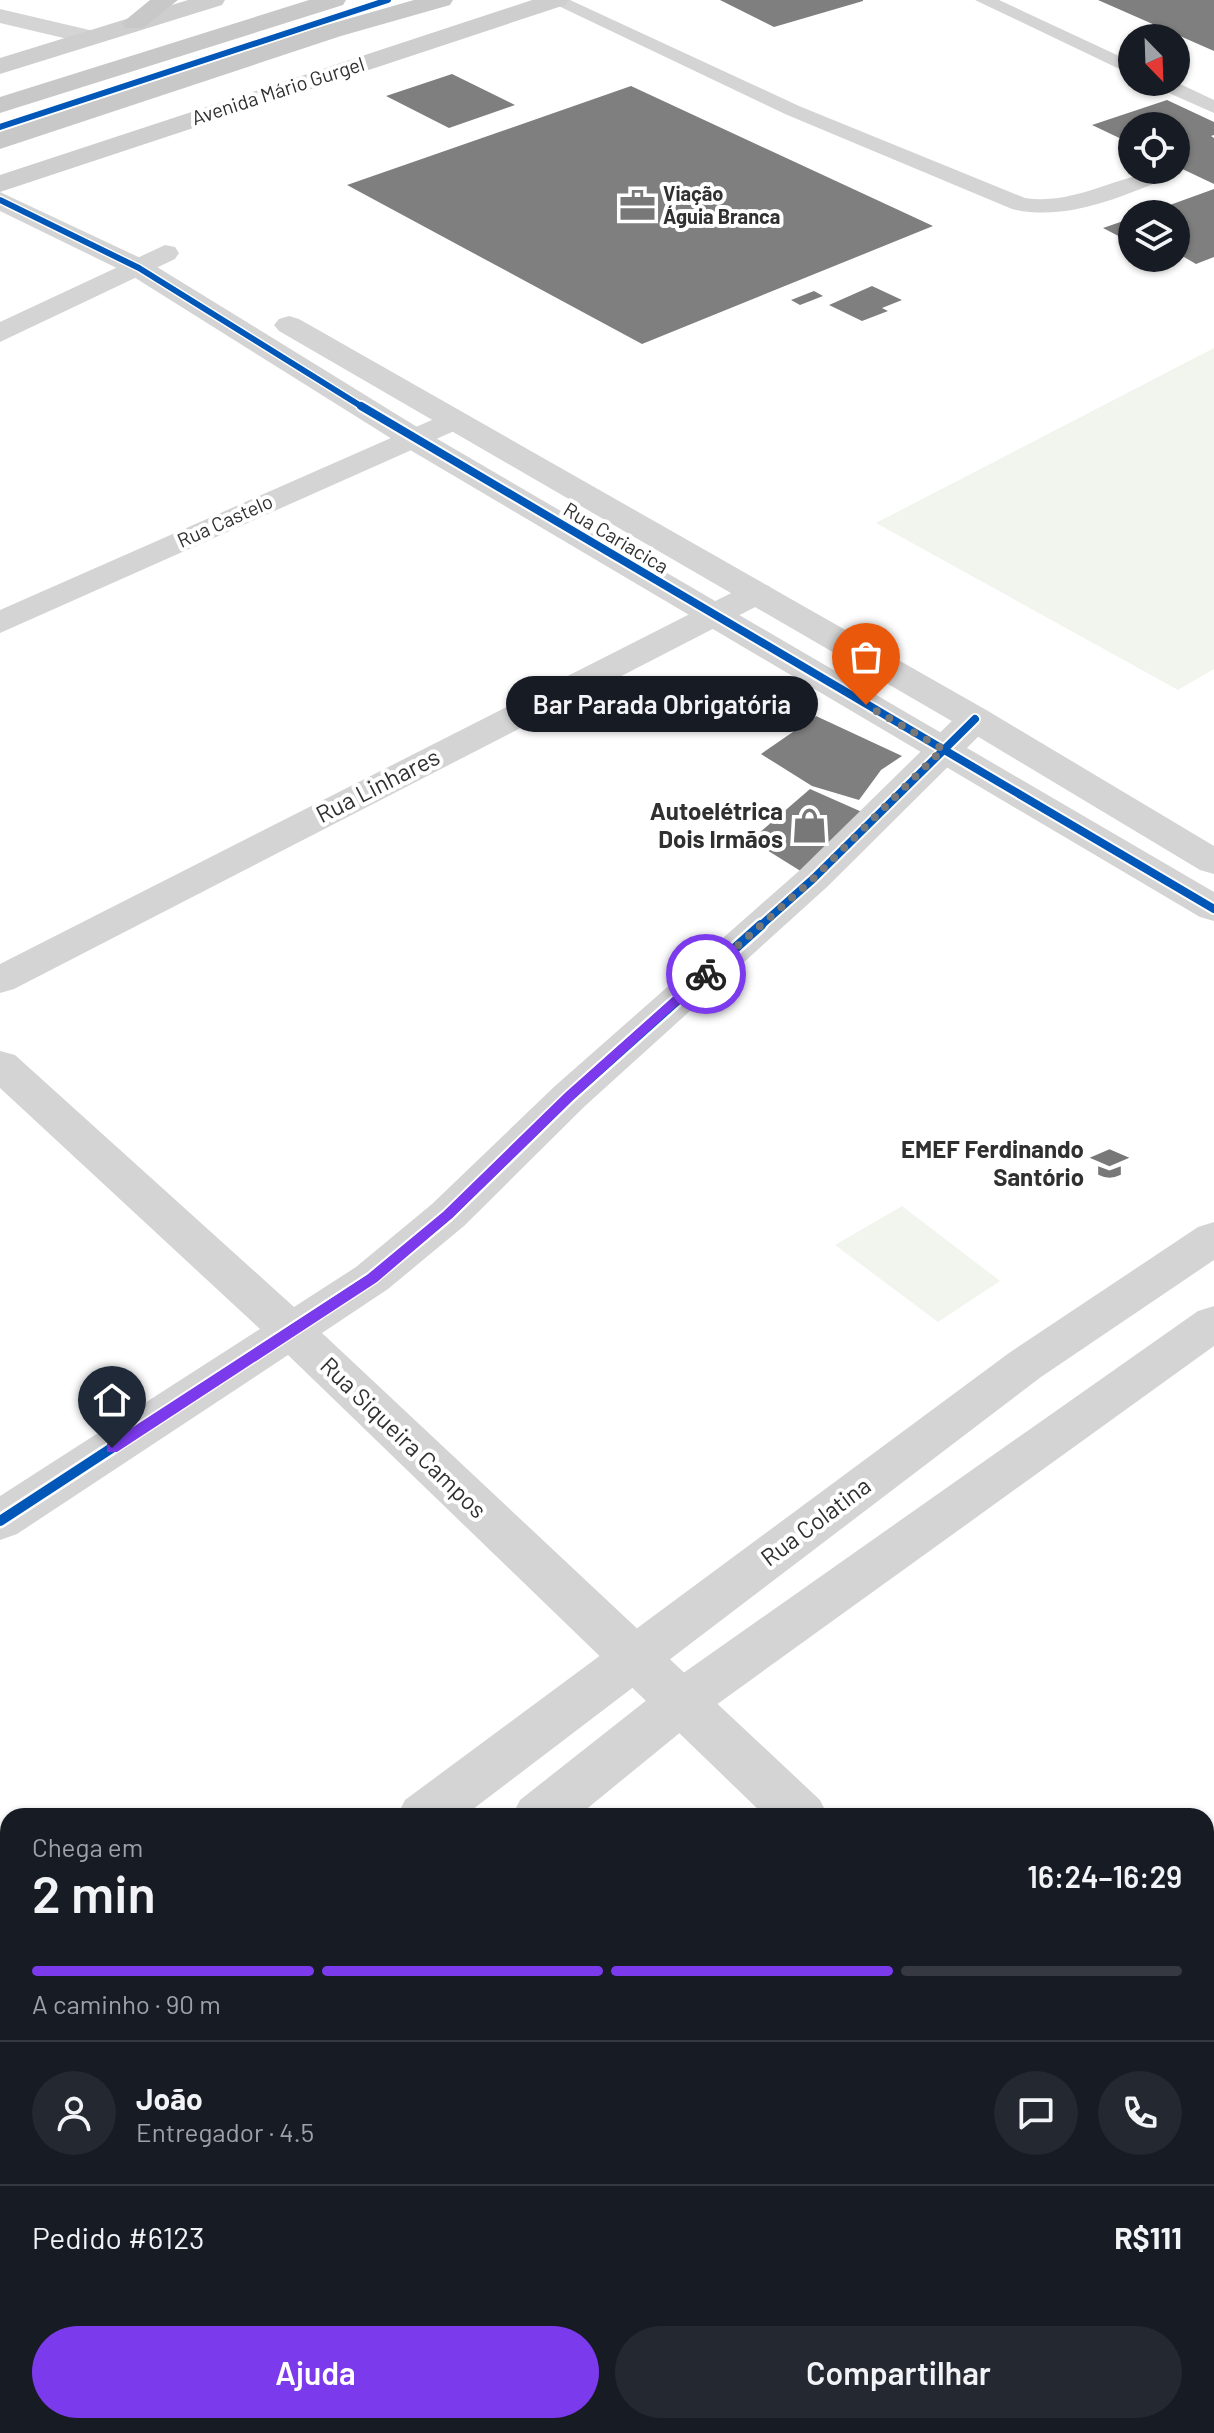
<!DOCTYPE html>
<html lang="pt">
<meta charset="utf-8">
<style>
:root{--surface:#171b24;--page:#242831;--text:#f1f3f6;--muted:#9ea1a6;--line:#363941;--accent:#7c3aed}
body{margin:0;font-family:Barlow,sans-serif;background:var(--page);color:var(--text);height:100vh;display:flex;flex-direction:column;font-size:30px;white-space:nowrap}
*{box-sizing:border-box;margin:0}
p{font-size:26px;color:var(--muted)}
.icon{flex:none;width:44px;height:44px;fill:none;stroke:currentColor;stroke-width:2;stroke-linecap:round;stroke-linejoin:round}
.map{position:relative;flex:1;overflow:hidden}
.details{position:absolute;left:0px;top:1808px;width:1214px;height:626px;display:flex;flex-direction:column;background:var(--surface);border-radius:24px 24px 0 0;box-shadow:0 2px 6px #0004}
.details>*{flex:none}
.needle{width:52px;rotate:157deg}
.fabs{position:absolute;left:1118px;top:24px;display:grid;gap:16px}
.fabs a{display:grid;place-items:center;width:72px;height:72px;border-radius:50%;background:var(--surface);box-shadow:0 2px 6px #0004;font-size:40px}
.pin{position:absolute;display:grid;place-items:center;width:68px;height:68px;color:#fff;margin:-82px -34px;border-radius:50% 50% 50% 0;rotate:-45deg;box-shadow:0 0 8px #0007}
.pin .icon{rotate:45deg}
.courier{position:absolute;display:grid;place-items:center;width:80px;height:80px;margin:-40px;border:6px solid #7c3aed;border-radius:50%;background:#fff;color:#222;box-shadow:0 2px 10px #0007}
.bubble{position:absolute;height:56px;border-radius:28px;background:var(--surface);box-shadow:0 2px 6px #0004;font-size:26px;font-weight:600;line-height:56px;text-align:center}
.headline em{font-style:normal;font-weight:600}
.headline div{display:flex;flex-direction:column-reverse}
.headline{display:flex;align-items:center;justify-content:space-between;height:136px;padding:0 32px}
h1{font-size:52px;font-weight:600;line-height:60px}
.bar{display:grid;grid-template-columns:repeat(4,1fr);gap:12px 8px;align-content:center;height:96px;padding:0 32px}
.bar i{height:10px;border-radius:6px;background:var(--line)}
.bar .on{background:var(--accent)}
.bar p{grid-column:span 4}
.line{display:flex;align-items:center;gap:20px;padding:0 32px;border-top:2px solid var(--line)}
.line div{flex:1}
.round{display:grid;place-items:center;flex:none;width:84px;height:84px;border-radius:42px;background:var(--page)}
.cta{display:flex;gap:16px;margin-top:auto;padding:16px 32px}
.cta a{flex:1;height:92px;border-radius:48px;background:var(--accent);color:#fff;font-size:32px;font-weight:600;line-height:92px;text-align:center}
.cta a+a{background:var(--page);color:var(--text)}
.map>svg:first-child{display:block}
.green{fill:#f2f5ed}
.building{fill:#7f7f7f}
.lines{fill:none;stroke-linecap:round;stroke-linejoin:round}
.service{fill:#d4d4d4;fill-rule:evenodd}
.minor{fill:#d4d4d4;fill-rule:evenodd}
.tertiary{fill:#d4d4d4;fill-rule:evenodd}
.secondary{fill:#cecece;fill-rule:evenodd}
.primary{fill:#c8c8c8;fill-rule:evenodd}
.cycleway-far2-casing{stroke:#fff;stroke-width:9}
.cycleway-far1-casing{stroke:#fff;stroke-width:12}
.cycleway-casing{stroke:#fff;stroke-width:15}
.cycleway-far2{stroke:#0057b8;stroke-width:6}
.cycleway-far1{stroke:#0057b8;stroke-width:8}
.cycleway{stroke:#0057b8;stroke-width:10}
.route{fill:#7c3aed}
.done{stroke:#787878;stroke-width:8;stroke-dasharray:0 14.4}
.labels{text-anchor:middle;stroke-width:8;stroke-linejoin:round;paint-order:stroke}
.far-street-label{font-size:20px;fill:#303030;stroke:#fff}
.far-poi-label{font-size:20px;font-weight:bold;fill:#303030;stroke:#fff;text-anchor:start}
.street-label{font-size:24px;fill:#303030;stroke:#fff}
.poi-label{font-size:24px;font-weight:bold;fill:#303030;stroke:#fff;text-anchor:end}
</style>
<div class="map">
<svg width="1214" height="2433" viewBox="0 0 1214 2433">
<rect width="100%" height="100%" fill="#fff"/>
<path class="green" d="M1214 348V669L1178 690 876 523Z
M902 1206 1000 1281 938 1322 835 1245Z"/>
<path class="building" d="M720 0H863V1L774 27Z
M1098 0H1214V51Z
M452 74 515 105 449 128 386 96Z
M631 86 933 226 642 344 347 185Z
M1167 100 1214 122V135L1211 136 1214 138V184L1176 166V126H1132V144L1092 125Z
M1214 189V257L1196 264 1184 257 1170 263 1161 258H1176V214H1145Z
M1132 218V243L1103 228Z
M872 286 902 300 882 308 888 311 862 321 829 305Z
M814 291 823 296 800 305 791 300Z
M816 716 902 756 881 770 859 800 812 786 761 754Z
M810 789 862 812 807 875 751 840Z"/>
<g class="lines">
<path class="service" d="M546 0H570L799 106 1025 198C1079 206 1123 170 1176 170V165L1183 170 1180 174C1127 193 1070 223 1012 209L785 114Z
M975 0H999L1132 62V75Z
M1150 82H1176L1214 100V113L1153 86Z"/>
<path class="minor" d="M0 9 98 32 101 37 98 42 89 44 0 23Z
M165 245 175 247 179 253 175 259 0 342V322Z
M450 412 461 414 466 421 461 428 0 633V610Z
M757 583 769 586 774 593 769 600 14 989 0 993V964L745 586Z
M975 708 988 711 993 719 988 727 827 887 585 1106 464 1226 388 1289 322 1333 820 1800 828 1816H765L288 1355 17 1534 0 1540V1496L260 1329 0 1088V1051L15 1055 294 1307 356 1267 432 1204 555 1086 799 871 962 711Z
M1206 2164 1214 2167V2228L1206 2225Z
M1214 2317V2385L1206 2388V2320Z
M1109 2426H1176L1173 2433H1106Z"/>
<path class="tertiary" d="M0 192 149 262 422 430 1214 892V921L1200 917 400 444 129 274 0 211Z
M289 316 299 319 988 711 1214 846V874L1200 870 962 727 279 331 274 325 279 319Z
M1214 1222V1260L1041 1377 464 1816H397L405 1800 1009 1353 1198 1227Z
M1214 1306V1346L698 1718 578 1816H512L520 1800 662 1688 1198 1311Z
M8 2108V2165L0 2169V2111Z
M8 2212V2273L0 2276V2215Z"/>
<path class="secondary" d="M188 0H225L222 5 0 74V58Z
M532 0H568L565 5 0 192V175Z"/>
<path class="primary" d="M150 0H178L143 28H125L122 23Z
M309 0H346L343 5 0 113V97Z
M414 0H453L450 5 341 36 0 149V132L323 26Z"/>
<defs>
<path id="cycleway-far2" d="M0 127 388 0
M0 200 139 268 364 408"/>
<path id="cycleway-far1" d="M361 406 1214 909
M759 927 813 879 975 719"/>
<path id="cycleway" d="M0 1521 372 1278 448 1215 570 1096 761 925"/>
</defs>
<use href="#cycleway-far2" class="cycleway-far2-casing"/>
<use href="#cycleway-far1" class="cycleway-far1-casing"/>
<use href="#cycleway" class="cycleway-casing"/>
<use href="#cycleway-far2" class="cycleway-far2"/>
<use href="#cycleway-far1" class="cycleway-far1"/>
<use href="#cycleway" class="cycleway"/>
</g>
<path class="route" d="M701 972 712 974 574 1099 452 1218 377 1282 117 1452H107V1444L367 1275 443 1212 565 1093Z"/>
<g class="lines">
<path class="done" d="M706 974 813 879 943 749 866 705"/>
</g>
<defs>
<symbol id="office-bare" viewBox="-9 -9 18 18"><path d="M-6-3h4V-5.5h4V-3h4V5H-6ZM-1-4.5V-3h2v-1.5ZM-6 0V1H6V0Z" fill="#787878" stroke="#fff" stroke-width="2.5" paint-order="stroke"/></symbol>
<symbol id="shop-bare" viewBox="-9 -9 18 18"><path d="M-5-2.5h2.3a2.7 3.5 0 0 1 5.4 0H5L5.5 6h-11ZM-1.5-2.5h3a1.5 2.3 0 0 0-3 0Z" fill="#787878" stroke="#fff" stroke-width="2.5" paint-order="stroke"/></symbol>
<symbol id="school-bare" viewBox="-9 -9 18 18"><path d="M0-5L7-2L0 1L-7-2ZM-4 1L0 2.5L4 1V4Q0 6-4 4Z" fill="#787878" stroke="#fff" stroke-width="2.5" paint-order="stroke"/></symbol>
</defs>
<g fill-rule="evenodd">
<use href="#office-bare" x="612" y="180" width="51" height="51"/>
<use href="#shop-bare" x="784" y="800" width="51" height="51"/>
<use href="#school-bare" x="1084" y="1138" width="51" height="51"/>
</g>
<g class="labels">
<g class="far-street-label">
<text transform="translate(278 91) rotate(-18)" y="7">Avenida Mário Gurgel</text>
<text transform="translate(225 521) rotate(-24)" y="7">Rua Castelo</text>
<text transform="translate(616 538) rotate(31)" y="7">Rua Cariacica</text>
</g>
<g class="far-poi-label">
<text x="663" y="201">Viação<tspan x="663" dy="23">Águia Branca</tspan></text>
</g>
<g class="street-label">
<text transform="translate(378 786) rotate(-27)" y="8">Rua Linhares</text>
<text transform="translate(403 1438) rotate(44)" y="8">Rua Siqueira Campos</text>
<text transform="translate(816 1522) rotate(-37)" y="8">Rua Colatina</text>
</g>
<g class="poi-label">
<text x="783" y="820">Autoelétrica<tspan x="783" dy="28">Dois Irmãos</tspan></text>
<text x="1084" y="1158">EMEF Ferdinando<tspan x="1084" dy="28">Santório</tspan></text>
</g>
</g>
</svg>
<div class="fabs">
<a><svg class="needle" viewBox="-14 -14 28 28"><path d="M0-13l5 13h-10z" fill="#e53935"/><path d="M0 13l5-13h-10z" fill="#9ea1a6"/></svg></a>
<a><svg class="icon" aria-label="locate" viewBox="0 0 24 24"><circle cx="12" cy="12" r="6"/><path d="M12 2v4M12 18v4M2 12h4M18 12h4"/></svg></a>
<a><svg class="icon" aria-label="layers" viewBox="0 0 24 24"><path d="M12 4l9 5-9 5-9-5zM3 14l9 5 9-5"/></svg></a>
</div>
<div class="pin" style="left:866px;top:705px;background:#ea580c"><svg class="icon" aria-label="bag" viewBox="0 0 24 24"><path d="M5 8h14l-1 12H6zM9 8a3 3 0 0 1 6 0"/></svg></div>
<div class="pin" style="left:112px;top:1448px;background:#1f2937"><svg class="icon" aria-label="home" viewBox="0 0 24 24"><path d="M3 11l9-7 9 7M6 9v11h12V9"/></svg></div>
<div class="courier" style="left:706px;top:974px"><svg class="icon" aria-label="bike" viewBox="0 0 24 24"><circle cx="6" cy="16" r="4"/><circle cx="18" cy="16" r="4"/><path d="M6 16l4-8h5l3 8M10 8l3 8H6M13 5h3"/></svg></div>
<div class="bubble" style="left:506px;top:676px;width:312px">Bar Parada Obrigatória</div>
<section class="details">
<div class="headline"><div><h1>2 min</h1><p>Chega em</p></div><em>16:24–16:29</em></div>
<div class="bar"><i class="on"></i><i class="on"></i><i class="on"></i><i></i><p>A caminho · 90 m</p></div>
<div class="line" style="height:144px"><a class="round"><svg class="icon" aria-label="person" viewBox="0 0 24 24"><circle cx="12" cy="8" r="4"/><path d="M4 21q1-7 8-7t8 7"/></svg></a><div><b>João</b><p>Entregador · 4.5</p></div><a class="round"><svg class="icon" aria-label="chat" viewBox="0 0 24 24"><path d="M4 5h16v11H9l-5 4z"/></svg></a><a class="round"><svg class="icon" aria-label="phone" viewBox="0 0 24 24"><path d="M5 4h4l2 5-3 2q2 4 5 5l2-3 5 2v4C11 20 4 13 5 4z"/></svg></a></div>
<div class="line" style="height:104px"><div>Pedido #6123</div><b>R$111</b></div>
<div class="cta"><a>Ajuda</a><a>Compartilhar</a></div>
</section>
</div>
